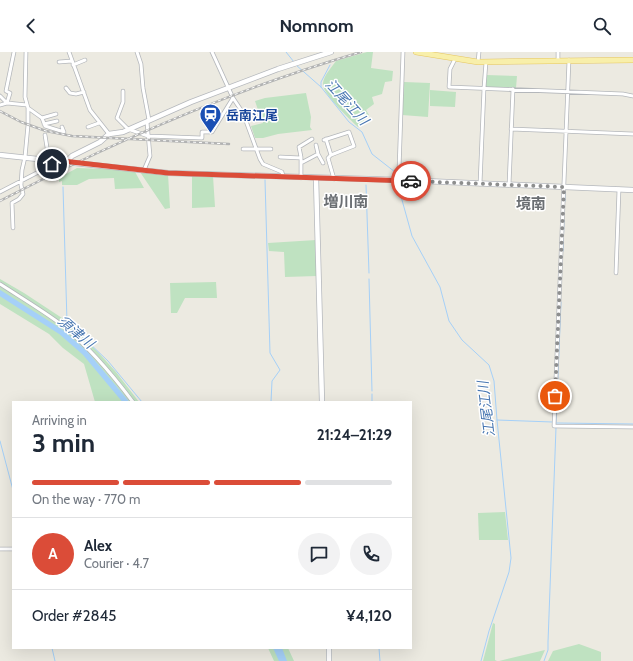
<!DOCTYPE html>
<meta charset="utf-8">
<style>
:root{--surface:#fff;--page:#f2f2f3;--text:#1f2937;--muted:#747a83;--line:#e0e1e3;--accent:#db4c38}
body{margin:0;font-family:Cabin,"Noto Sans JP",sans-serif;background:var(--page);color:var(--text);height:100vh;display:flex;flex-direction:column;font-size:15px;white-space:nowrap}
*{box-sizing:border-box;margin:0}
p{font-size:13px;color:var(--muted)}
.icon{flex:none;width:22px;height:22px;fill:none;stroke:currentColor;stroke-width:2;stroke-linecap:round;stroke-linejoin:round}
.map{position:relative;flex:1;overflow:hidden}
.drawer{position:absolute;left:12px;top:349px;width:400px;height:248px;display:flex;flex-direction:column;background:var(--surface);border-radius:0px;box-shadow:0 4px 16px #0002}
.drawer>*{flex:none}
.pin{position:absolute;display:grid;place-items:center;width:34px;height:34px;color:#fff;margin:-17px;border:2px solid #fff;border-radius:50%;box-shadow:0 1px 4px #0007}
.courier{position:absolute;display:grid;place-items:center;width:40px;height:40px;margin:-20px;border:3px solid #db4c38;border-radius:50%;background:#fff;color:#222;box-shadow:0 1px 5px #0007}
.overview em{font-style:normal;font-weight:800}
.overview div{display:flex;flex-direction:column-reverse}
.overview{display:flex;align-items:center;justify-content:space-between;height:68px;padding:0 20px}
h1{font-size:26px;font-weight:800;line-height:30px}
.bar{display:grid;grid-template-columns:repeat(4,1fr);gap:6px 4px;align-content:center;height:48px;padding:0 20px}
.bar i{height:5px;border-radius:3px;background:var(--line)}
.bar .on{background:var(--accent)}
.bar p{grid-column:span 4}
.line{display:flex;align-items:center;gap:10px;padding:0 20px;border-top:1px solid var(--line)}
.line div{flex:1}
.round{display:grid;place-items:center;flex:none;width:42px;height:42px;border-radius:21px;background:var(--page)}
header{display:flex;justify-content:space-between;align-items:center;height:52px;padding:0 20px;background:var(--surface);font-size:18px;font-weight:800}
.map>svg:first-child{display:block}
.green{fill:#bfe2c1}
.water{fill:#a5d0f8}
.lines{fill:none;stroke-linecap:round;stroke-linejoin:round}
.stream{stroke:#a5d0f8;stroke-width:1}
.river{stroke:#a5d0f8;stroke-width:5.5}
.street-casing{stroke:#b4b7bb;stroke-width:4.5}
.secondary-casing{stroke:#b5b8bd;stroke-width:6}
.primary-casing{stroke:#e6c660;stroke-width:6}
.street{stroke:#fff;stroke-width:3}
.secondary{stroke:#fff;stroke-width:4.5}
.primary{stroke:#f8efaa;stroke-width:5}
.rail-casing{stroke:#b2b3b3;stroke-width:2.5}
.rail{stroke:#fff;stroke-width:1;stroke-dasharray:3;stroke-linecap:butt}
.done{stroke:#8d8e8e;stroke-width:4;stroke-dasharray:0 7.2}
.route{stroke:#db4c38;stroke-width:5}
.labels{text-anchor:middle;stroke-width:3;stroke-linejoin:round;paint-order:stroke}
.transit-label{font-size:13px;font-weight:bold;fill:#164399;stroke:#fff;text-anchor:start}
.water-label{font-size:14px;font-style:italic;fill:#4776b1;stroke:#fff}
.quarter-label{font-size:15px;font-weight:bold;fill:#6b6f73;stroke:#fff}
</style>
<header><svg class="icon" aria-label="back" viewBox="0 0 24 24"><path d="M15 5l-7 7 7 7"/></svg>Nomnom<svg class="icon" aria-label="search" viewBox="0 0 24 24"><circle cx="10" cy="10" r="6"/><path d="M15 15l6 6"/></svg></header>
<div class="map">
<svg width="633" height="609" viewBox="0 0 633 609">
<rect width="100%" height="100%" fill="#eceae1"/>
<path class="green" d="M367 0H373L371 16 393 19 392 29 385 30 382 42 372 45 374 52 366 58 369 63 358 75C351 68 321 41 323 31 324 23 332 15 336 9Z
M486 23 517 24 516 36 486 35Z
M404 30 430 31 428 65 402 63Z
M430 38 456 40 455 55 430 54Z
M306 41 311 65 310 75 312 78 278 82 263 86H255L251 74 263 71 261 58H258L255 49 265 46Z
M77 116 134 118 144 136 115 137 114 126 89 127 77 133H62V129L59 130V126Z
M140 120 168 122 170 156 165 157Z
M192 124H213L215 155 192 156Z
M316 188 317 224 285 225 284 200 269 199 268 191Z
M0 227 24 241 62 266 98 300 116 320 139 350H95L84 312 63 296 49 282 0 252Z
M216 230 217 246H185L177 261H171L170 231Z
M505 460 508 488H479L478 461Z
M493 571 495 572V608L497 609H483Z
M579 592 601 600V609H548L553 599Z
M268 596H288L294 609H274Z
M545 598 540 609H499Z"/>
<path class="water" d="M273 596H282L287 609H279Z"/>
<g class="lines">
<path class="stream" d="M286 0 294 10
M296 13 321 35 349 70 362 80 372 102 395 120 396 127
M321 35V30L330 13
M265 128 270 301 280 318 272 329 271 350
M397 130 412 184 440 235 449 269 462 288 489 313 494 329 497 368 511 506 509 520 489 579 481 609
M366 133 369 221
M63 135 67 270 108 309 142 350
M565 149V139
M563 199 564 168
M369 227 372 339
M372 342V350
M497 368 552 370
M557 371 633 372
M556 372 561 250
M0 389 13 438
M52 596 55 609
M379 596 380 609
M544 609 548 598V590L556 376"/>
<path class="river" d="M0 241 61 280 85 301 126 350"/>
<defs>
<path id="street" d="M69 0 90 58 109 82
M137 0 141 12 143 36 149 68
M212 0 233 46 243 61 260 107 263 112 282 120 283 124
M455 7 450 17 449 35 623 42 633 44
M558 8V0
M569 8 554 374 633 375
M59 10 72 9
M478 10 479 0
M73 13 85 8
M66 36 70 41 76 42 84 40
M123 39V50L117 66 128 77 148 84 202 86V80H212L233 46
M0 44 7 51
M7 51 10 41 6 39 14 0
M0 53 7 51 27 53
M28 56 42 66 45 74 64 80 62 75
M42 66 56 62
M44 72 57 69
M88 75 99 71
M511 77 633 82
M45 83 49 108
M326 87 331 103
M324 88 349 80 354 94 331 103 328 106 334 127
M243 97H271
M318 102 323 111
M280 105 301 106
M301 111 318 102 316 93
M144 118 150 104 147 70
M301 126V105L299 95 312 87
M403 129 399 118 403 0
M480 132 484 36 486 10
M509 133 513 37
M0 140 52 113 54 108
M13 176 12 151 19 147 23 142 21 133 22 118 25 105 28 73V56L25 45 26 0
M616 221 619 137
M0 232C20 245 42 258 62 273 89 295 112 322 133 350
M0 497H13"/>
<path id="secondary" d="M0 103 168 121 401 128 633 138
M67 109 72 104 100 90 109 82 123 80 191 50 278 17 331 0
M316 126 322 350
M329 596V609"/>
<path id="primary" d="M416 0 478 10 633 8"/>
</defs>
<use href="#street" class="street-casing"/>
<use href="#secondary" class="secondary-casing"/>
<use href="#primary" class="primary-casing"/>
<use href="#street" class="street"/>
<use href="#secondary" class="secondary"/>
<use href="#primary" class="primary"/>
<defs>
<path id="rail" d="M0 59 21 70 46 79 72 84 229 92
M0 149C117 88 235 37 361 0"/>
</defs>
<use href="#rail" class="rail-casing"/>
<use href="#rail" class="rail"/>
</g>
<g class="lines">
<path class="done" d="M411 129 564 135 555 344"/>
<path class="route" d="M52 112 54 108 168 121 411 129"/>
</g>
<defs>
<symbol id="station-pin" viewBox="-11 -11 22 30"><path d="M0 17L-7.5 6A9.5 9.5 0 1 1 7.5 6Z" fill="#1a4fb4" stroke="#fff"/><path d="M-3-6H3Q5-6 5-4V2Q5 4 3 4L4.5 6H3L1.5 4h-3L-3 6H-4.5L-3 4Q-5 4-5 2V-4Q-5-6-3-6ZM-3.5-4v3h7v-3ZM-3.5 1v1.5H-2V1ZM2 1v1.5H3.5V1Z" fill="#fff"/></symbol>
</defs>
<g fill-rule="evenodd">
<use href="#station-pin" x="198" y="50" width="25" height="34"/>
</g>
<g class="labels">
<g class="transit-label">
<text x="226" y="68">岳南江尾</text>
</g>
<g class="water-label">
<text transform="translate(347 50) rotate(48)" y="5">江尾江川</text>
<text transform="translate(76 280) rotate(40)" y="5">須津川</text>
<text transform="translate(486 357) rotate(-97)" y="5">江尾江川</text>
</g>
<g class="quarter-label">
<text x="346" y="155">増川南</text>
<text x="531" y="157">境南</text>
</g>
</g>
</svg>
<div class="pin" style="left:555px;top:344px;background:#ea580c"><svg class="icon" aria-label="bag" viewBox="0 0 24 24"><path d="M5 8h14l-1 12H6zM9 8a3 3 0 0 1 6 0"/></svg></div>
<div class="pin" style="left:52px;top:112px;background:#1f2937"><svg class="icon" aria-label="home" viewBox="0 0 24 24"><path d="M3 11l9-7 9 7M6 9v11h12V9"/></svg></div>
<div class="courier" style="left:411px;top:129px"><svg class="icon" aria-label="car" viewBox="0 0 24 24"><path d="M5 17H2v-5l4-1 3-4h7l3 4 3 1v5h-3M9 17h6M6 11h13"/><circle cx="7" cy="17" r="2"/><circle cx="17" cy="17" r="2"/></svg></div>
<section class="drawer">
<div class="overview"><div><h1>3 min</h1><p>Arriving in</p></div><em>21:24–21:29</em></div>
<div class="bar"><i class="on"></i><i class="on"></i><i class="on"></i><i></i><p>On the way · 770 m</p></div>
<div class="line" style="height:72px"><b class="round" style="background:var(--accent);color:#fff">A</b><div><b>Alex</b><p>Courier · 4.7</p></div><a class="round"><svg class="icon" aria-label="chat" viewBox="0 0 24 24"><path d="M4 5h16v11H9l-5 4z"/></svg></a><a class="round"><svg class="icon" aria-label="phone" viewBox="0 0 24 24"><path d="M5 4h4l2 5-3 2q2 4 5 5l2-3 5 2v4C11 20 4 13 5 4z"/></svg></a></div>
<div class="line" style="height:52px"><div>Order #2845</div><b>¥4,120</b></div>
</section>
</div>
